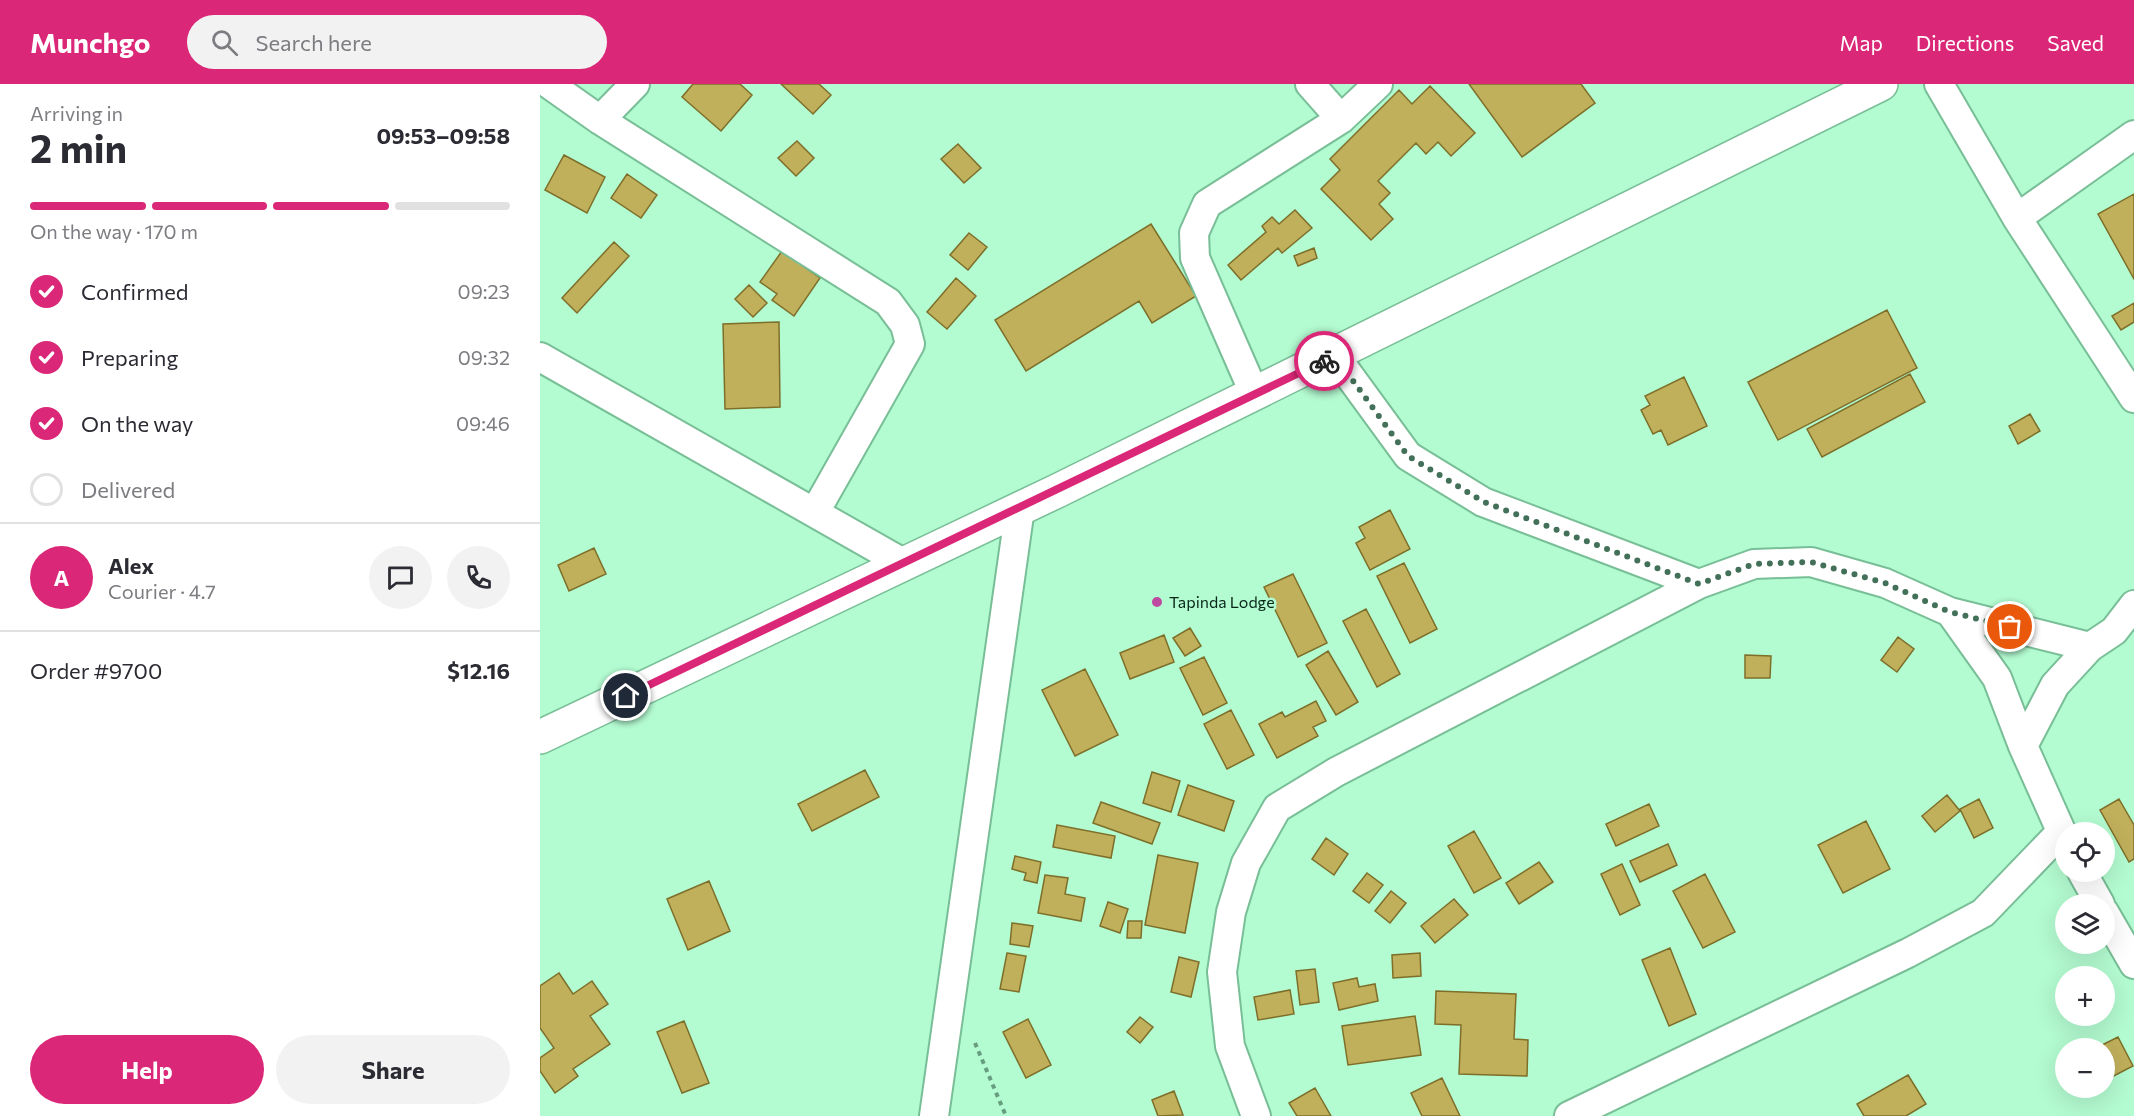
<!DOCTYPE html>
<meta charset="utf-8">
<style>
:root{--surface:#fff;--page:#f2f2f3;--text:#2b2b33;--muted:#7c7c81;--line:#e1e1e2;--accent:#db2777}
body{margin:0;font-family:Commissioner,sans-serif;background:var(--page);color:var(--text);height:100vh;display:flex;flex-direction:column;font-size:22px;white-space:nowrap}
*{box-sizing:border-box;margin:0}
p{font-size:20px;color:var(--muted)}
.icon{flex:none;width:33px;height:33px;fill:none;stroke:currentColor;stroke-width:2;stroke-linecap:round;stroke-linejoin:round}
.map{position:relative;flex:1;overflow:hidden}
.sheet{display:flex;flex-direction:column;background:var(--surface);width:540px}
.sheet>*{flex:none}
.fabs{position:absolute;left:1515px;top:738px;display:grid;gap:12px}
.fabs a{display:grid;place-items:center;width:60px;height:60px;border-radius:50%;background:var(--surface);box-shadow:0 6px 24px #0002;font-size:30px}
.pin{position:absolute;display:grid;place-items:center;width:51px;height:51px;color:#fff;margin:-26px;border:3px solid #fff;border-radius:50%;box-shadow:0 2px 6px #0007}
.courier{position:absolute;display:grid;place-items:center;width:60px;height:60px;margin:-30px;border:4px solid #db2777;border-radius:50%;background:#fff;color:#222;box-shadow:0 2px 8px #0007}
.head em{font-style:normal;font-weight:700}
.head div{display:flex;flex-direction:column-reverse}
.head{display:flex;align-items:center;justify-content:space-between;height:102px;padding:0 30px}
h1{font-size:39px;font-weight:700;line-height:45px}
.bar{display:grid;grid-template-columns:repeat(4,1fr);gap:9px 6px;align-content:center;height:72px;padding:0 30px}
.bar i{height:8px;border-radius:4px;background:var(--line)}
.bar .on{background:var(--accent)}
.bar p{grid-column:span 4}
.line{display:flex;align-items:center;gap:15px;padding:0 30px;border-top:2px solid var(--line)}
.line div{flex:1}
.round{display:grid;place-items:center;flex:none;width:63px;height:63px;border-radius:32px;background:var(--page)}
ol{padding:0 30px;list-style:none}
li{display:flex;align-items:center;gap:18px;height:66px}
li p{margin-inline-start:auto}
li .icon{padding:6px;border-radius:50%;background:var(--accent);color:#fff;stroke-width:4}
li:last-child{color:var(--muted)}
li i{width:33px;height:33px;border:3px solid var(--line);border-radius:50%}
.primary-button{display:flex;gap:12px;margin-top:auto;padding:12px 30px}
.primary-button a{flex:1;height:69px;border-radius:36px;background:var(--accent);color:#fff;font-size:24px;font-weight:700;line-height:69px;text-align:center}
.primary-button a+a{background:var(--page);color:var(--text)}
header{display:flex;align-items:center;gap:36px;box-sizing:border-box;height:84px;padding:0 30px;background:var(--accent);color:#fff}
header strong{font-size:28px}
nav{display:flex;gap:33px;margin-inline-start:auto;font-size:21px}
.search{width:420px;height:54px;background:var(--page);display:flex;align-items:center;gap:15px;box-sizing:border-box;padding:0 21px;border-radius:33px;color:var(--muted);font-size:22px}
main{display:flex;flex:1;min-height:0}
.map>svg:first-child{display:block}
.building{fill:#c0b05c;stroke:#7d6f29;stroke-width:1.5}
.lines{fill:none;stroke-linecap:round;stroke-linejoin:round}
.street-casing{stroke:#78be96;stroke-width:32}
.secondary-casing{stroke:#78be96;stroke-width:36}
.path{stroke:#689e80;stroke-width:4;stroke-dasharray:4.5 4.5;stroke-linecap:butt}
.street{stroke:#fff;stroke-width:28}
.secondary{stroke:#fff;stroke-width:33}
.done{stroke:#437058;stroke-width:6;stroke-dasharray:0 10.8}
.route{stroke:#db2777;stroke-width:8}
.poi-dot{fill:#be49a1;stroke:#b3fbd1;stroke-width:2}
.labels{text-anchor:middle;stroke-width:5;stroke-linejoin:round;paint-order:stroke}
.poi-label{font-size:16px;fill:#072517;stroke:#b3fbd1;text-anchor:start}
</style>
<header>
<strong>Munchgo</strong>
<div class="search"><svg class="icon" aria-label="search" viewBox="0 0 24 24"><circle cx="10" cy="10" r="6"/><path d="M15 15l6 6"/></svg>Search here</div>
<nav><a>Map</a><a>Directions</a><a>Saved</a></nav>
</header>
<main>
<section class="sheet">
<div class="head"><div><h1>2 min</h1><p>Arriving in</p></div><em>09:53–09:58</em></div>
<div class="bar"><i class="on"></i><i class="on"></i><i class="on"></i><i></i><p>On the way · 170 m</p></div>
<ol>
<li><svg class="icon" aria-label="check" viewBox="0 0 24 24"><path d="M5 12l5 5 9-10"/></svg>Confirmed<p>09:23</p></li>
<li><svg class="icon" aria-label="check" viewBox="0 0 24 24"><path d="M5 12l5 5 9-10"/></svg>Preparing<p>09:32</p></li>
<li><svg class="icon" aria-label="check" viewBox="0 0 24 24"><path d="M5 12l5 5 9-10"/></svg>On the way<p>09:46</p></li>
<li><i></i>Delivered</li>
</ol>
<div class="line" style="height:108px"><b class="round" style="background:var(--accent);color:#fff">A</b><div><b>Alex</b><p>Courier · 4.7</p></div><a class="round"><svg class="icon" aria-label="chat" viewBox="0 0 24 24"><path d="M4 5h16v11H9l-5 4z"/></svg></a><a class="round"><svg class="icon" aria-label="phone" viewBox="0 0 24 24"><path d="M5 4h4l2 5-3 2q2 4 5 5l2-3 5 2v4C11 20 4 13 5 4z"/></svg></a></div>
<div class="line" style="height:78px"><div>Order #9700</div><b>$12.16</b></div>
<div class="primary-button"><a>Help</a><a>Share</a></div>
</section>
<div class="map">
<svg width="1594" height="1032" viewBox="0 0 1594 1032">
<rect width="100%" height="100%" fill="#b3fbd1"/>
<path class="building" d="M153 0H200L212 11 181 47 142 13Z
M241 0H279L291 11 273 30Z
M929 0H1041L1055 19 982 73Z
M890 2 935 49 911 72 898 58 886 70 876 59 838 97 850 109 839 120 853 135 831 156 781 105 800 86 790 75 859 6 872 20Z
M257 57 274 74 256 92 238 74Z
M418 60 441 84 424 99 401 75Z
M24 71 65 93 47 129 5 106Z
M87 90 117 111 101 134 71 114Z
M1594 110V195L1558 130Z
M755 126 772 144 742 169 738 164 701 196 688 181 726 148 722 142 732 133 739 140Z
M611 140 656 212 612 239 599 217 486 287 455 236Z
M429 149 447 163 428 186 410 171Z
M74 158 89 172 37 229 22 214Z
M774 164 777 174 758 182 754 172Z
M242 167 280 194 254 232 232 216 237 210 220 198Z
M416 194 436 212 407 245 387 228Z
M209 201 227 219 213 233 195 215Z
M1594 219V238L1581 246 1572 232Z
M1347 226 1377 284 1238 356 1208 298Z
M239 238 240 323 185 325 183 240Z
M1370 290 1385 318 1282 373 1267 345Z
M1144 293 1167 342 1128 361 1121 346 1113 350 1101 326 1110 321 1105 312Z
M1490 330 1500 347 1478 360 1469 342Z
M850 426 870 465 830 486 816 459 825 454 819 443Z
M54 464 66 490 29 507 18 481Z
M864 479 897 545 870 559 837 492Z
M753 490 787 559 758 573 724 503Z
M826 525 860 590 837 603 803 537Z
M650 544 661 562 645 572 633 554Z
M624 551 634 578 590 595 580 569Z
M1358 553 1374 565 1357 588 1341 576Z
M788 567 818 618 796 631 766 581Z
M1205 571 1231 572 1230 594H1205Z
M664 573 687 619 663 631 640 584Z
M545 585 578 651 535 672 502 606Z
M776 617 786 637 773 643 778 652 737 674 719 640 742 628 745 633Z
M691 626 714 671 687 685 664 640Z
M325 686 339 713 272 747 258 720Z
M612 688 640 697 631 728 603 719Z
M648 701 694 717 684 747 638 731Z
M1407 711 1420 727 1395 748 1382 732Z
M1439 715 1453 744 1434 754 1420 725Z
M1579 715 1594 741V775L1589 778 1560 726Z
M561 718 620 739 612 760 553 739Z
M1109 720 1119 742 1076 762 1066 740Z
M1326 737 1350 785 1303 809 1278 761Z
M517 741 575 752 571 774 513 763Z
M934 747 961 794 934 809 908 762Z
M786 754 808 770 794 791 772 775Z
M1128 760 1137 781 1100 798 1090 777Z
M618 771 658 779 645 849 605 841Z
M475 772 501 778 497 799 484 796 486 789 472 785Z
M999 778 1013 798 979 820 966 799Z
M1082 780 1100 821 1080 831 1061 790Z
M827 789 843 801 829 819 813 807Z
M1165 790 1195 848 1163 864 1133 807Z
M505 791 528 794 525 810 545 814 541 837 498 829Z
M169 797 190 847 148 866 127 815Z
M851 807 866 819 850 839 835 827Z
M914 815 928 831 895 859 881 842Z
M568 818 588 825 580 849 560 842Z
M588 837H602L601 854H587Z
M472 839 493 842 489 863 470 860Z
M1130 864 1156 930 1129 942 1102 876Z
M467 869 486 872 479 908 460 905Z
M880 869 881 892 853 894 852 871Z
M639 873 659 878 651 913 631 908Z
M775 885 779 918 760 921 756 887Z
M19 889 33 910 52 897 68 920 50 932 70 960 33 985 38 992 15 1009 0 987V974L14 964 0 944V902Z
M817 894 819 903 835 900 838 917 799 926 793 899Z
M750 906 754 930 718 936 714 913Z
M896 907 976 910 974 955 988 956 987 992 919 990 921 941 895 940Z
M875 932 881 971 808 981 802 942Z
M600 933 613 943 600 959 587 948Z
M488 935 511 981 486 994 463 948Z
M144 937 169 999 142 1009 117 948Z
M1578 953 1593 982 1564 997V964H1556Z
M1368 991 1386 1020 1366 1032H1324L1317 1020Z
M902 994 920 1032H882L871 1009Z
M775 1004 791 1032H757L749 1019Z
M634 1007 643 1031 618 1032 612 1016Z"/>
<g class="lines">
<defs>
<path id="street" d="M9 0 60 36 348 218 365 241 370 260 275 428
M770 0 801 35
M1399 0 1477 134 1594 314
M60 36 95 0
M1477 134 1594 51
M795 272 868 372 943 418 1159 500
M0 273 363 479
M715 311 655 174 654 149 667 120 801 35 838 0
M1410 528 1457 594 1483 662
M1526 758 1483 662 1515 601 1550 563 1574 547 1594 521
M1542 788 1560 820
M1564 828 1594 880
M394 1032 480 424
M716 1032 690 962 682 888 691 828 706 779 737 724 796 688 1159 500 1214 480 1271 478 1345 499 1410 528 1550 563
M1029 1032 1368 869 1443 829 1520 749"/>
<path id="secondary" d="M0 653 517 407 1341 0"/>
</defs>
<use href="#street" class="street-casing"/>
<use href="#secondary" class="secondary-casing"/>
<path class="path" d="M435 959 466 1032"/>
<use href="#street" class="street"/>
<use href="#secondary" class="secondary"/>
</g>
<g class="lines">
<path class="done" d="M784 277 795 272 868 372 944 418 1159 500 1214 480 1271 478 1345 499 1410 528 1470 543"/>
<path class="route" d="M86 612 784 277"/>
</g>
<circle class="poi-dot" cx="617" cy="518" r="6"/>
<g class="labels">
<g class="poi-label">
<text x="629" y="524">Tapinda Lodge</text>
</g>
</g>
</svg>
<div class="fabs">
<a><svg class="icon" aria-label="locate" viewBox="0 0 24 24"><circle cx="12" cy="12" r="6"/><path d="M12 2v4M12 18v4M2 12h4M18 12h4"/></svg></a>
<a><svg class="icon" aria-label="layers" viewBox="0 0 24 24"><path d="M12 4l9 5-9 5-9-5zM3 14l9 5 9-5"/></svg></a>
<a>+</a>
<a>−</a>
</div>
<div class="pin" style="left:1470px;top:543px;background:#ea580c"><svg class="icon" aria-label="bag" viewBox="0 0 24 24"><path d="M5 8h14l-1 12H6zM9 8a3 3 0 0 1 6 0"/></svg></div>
<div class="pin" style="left:86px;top:612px;background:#1f2937"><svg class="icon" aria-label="home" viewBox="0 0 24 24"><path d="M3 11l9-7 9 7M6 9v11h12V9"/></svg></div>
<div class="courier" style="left:784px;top:277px"><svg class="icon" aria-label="bike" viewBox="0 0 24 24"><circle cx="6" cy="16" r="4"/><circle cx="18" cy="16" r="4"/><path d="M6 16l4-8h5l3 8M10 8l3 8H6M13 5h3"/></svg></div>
</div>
</main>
